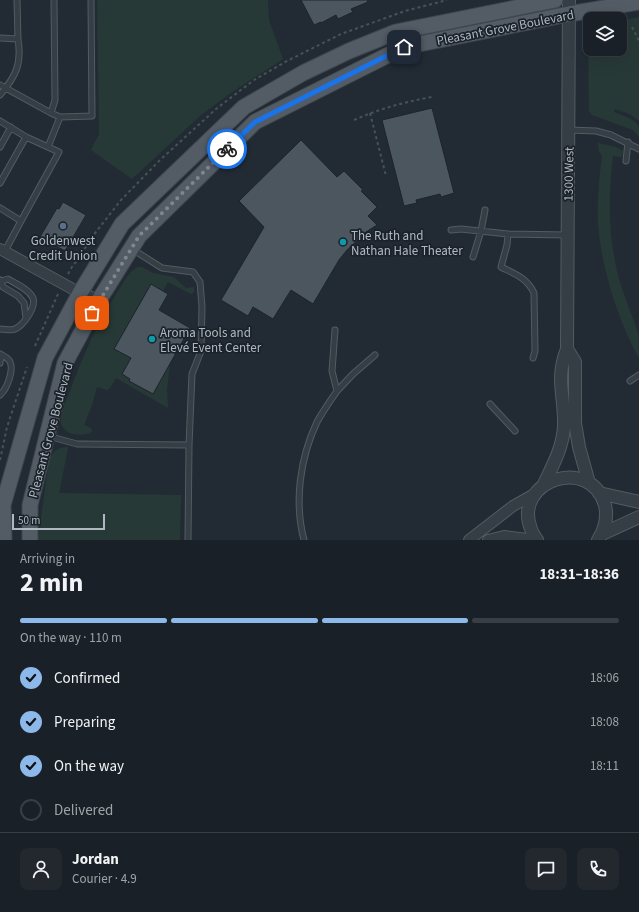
<!DOCTYPE html>
<meta charset="utf-8">
<style>
:root{--surface:#1a2027;--page:#23282f;--text:#f1f3f6;--muted:#9fa3a7;--line:#383e44;--accent:#8cb8ea}
body{margin:0;font-family:"Source Sans 3",sans-serif;background:var(--page);color:var(--text);height:100vh;display:flex;flex-direction:column;font-size:15px;white-space:nowrap}
*{box-sizing:border-box;margin:0}
p{font-size:13px;color:var(--muted)}
.icon{flex:none;width:22px;height:22px;fill:none;stroke:currentColor;stroke-width:2;stroke-linecap:round;stroke-linejoin:round}
.map{position:relative;height:540px;overflow:hidden}
.drawer{display:flex;flex-direction:column;background:var(--surface);flex:1}
.drawer>*{flex:none}
.controls{position:absolute;left:583px;top:12px;display:grid;gap:8px}
.controls a{display:grid;place-items:center;width:44px;height:44px;border-radius:8px;background:var(--surface);box-shadow:0 4px 16px #0002,0 0 0 1px var(--line);font-size:20px}
.scale{position:absolute;left:12px;bottom:10px;width:93px;box-sizing:border-box;padding-left:4px;border:2px solid #afb8c1;border-top:0;font-size:11px;line-height:14px;white-space:nowrap;color:#afb8c1;-webkit-text-stroke:3px #1b2229;paint-order:stroke}
.pin{position:absolute;display:grid;place-items:center;width:34px;height:34px;color:#fff;margin:-17px;border-radius:8px;box-shadow:0 2px 6px #0006}
.courier{position:absolute;display:grid;place-items:center;width:40px;height:40px;margin:-20px;border:3px solid #1a73e8;border-radius:50%;background:#fff;color:#222;box-shadow:0 1px 5px #0007}
.headline em{font-style:normal;font-weight:700}
.headline div{display:flex;flex-direction:column-reverse}
.headline{display:flex;align-items:center;justify-content:space-between;height:68px;padding:0 20px}
h1{font-size:26px;font-weight:700;line-height:30px}
.bar{display:grid;grid-template-columns:repeat(4,1fr);gap:6px 4px;align-content:center;height:48px;padding:0 20px}
.bar i{height:5px;border-radius:3px;background:var(--line)}
.bar .selected{background:var(--accent)}
.bar p{grid-column:span 4}
.line{display:flex;align-items:center;gap:10px;padding:0 20px;border-top:1px solid var(--line)}
.line div{flex:1}
.round{display:grid;place-items:center;flex:none;width:42px;height:42px;border-radius:8px;background:var(--page)}
ol{padding:0 20px;list-style:none}
li{display:flex;align-items:center;gap:12px;height:44px}
li p{margin-inline-start:auto}
li .icon{padding:4px;border-radius:50%;background:var(--accent);color:#111;stroke-width:4}
li:last-child{color:var(--muted)}
li i{width:22px;height:22px;border:2px solid var(--line);border-radius:50%}
.map>svg:first-child{display:block}
.green{fill:#273937}
.building{fill:#4b565f;stroke:#1d242b}
.lines{fill:none;stroke-linecap:round;stroke-linejoin:round}
.service-casing{stroke:#535b62;stroke-width:7}
.minor-casing{stroke:#535b62;stroke-width:12}
.tertiary-casing{stroke:#535b62;stroke-width:14}
.primary-casing{stroke:#3f464e;stroke-width:17}
.path{stroke:#435454;stroke-width:2;stroke-dasharray:3 3;stroke-linecap:butt}
.service{stroke:#353d45;stroke-width:5}
.minor{stroke:#353d45;stroke-width:10}
.tertiary{stroke:#353d45;stroke-width:12}
.primary{stroke:#535c65;stroke-width:15}
.done{stroke:#7e8790;stroke-width:4;stroke-dasharray:0 7.2}
.route{stroke:#1a73e8;stroke-width:5}
.service-dot{fill:#5c6f8a;stroke:#1b2229;stroke-width:1.5}
.culture-dot{fill:#0f9aa8;stroke:#1b2229;stroke-width:1.5}
.labels{text-anchor:middle;stroke-width:3.5;stroke-linejoin:round;paint-order:stroke}
.street-label{font-size:13px;fill:#afb8c1;stroke:#1b2229}
.poi-label{font-size:13px;fill:#afb8c1;stroke:#1b2229;text-anchor:start}
</style>
<div class="map">
<svg width="639" height="540" viewBox="0 0 639 540">
<rect width="100%" height="100%" fill="#222b34"/>
<path class="green" d="M97 0H268L269 20 283 59 235 90 201 115 132 179 91 150 99 134Z
M639 17V121L630 114 615 109 614 112C621 115 636 119 639 127 639 130 639 134 639 137L633 130 592 115 589 111 588 42 590 36V49H620V21Z
M598 143 616 147 623 151 622 157 613 156C608 196 608 236 618 275 623 295 632 314 638 333 639 340 639 350 639 358 618 321 601 266 598 223 597 201 599 178 602 156L599 152Z
M137 267H142L153 273 174 277 186 288 194 287V292L191 294 189 293 168 282 163 291 151 284 114 349 131 358 122 374 130 379 129 381 153 394 170 363 167 390 168 408 116 378 110 388 107 390 97 387 92 405 84 425 91 428 92 432C87 435 80 435 74 434 68 434 63 429 61 423 59 413 66 402 69 394 82 358 97 323 118 291 124 282 128 273 137 267Z
M67 447 68 448 59 493 181 495 180 540H38L49 460C53 451 57 448 67 447Z"/>
<path class="building" d="M301 0H369L367 1 368 2 351 9 353 12 338 19 336 15 321 23V22L314 25Z
M432 108 454 193 441 197 440 194 416 200 417 203 404 206 382 120Z
M301 140 337 177 344 171 363 190 361 191 377 207 368 216 377 225 366 232 347 250 339 260 313 304 291 290 273 319 253 307 248 316 221 300 264 227 239 201Z
M63 202 86 215 65 251 40 237 57 208 59 209Z
M151 284 168 294 159 310 190 328 153 394 129 381 130 379 122 374 131 358 114 349Z"/>
<g class="lines">
<defs>
<path id="service" d="M17 0 18 39
M0 38 18 39C22 64 16 76 0 95
M0 85 51 113 55 100 54 0
M51 113 60 117 92 116 91 0
M0 121 26 137
M569 130 596 131 611 135 639 149
M0 147 11 127
M48 147 60 117
M626 161 628 142
M0 183 26 137 59 152 21 221 0 208
M451 230 461 229 508 234 567 235
M508 234 507 245 501 267C515 274 527 278 534 293L535 351 533 358
M132 249 162 268 193 272 200 282 202 307 201 351 192 374 189 445 188 540
M5 251 21 221
M473 257 481 231 485 210
M0 280 3 287 18 296 24 303 26 318
M0 329C5 329 11 331 15 329 24 325 36 307 33 298 29 289 16 284 8 279L1 281
M0 354C3 356 9 358 10 362 14 370 7 389 0 395
M0 363 1 355
M630 381 639 375
M337 391 353 374 375 355
M490 404 515 431
M48 436 77 444 189 445
M304 540C294 502 300 458 317 422 323 411 330 401 337 391L332 371 335 330"/>
<path id="minor" d="M0 249 80 293 99 300
M469 540 513 506 536 493
M488 540 504 536 535 540"/>
<path id="tertiary" d="M567 349 575 362V423L579 447 589 483
M544 484C553 465 563 447 564 426 565 396 555 379 567 349L569 0
M599 493 639 502
M602 534 639 517
M537 540C535 537 532 533 531 529 512 481 590 454 605 505 608 518 605 529 598 540"/>
<path id="primary" d="M4 540 3 505 45 358 80 293 122 224 244 107 303 73 349 51 396 32 555 0
M30 540V505L65 363 99 300 139 236 255 122 404 47 569 14 639 2"/>
</defs>
<use href="#service" class="service-casing"/>
<use href="#minor" class="minor-casing"/>
<use href="#tertiary" class="tertiary-casing"/>
<use href="#primary" class="primary-casing"/>
<path class="path" d="M632 27 639 41
M370 113 386 176
M354 120C379 109 404 102 432 97
M68 274 73 265 77 261 92 237 121 200 160 160 216 109 254 80 285 62 341 34 405 11 447 0
M35 346 58 294
M0 460 7 427 27 367"/>
<use href="#service" class="service"/>
<use href="#minor" class="minor"/>
<use href="#tertiary" class="tertiary"/>
<use href="#primary" class="primary"/>
</g>
<g class="lines">
<path class="done" d="M92 313 139 236 227 149"/>
<path class="route" d="M227 149 255 122 404 47"/>
</g>
<circle class="service-dot" cx="63" cy="226" r="4"/>
<g class="culture-dot">
<circle cx="343" cy="242" r="4"/>
<circle cx="152" cy="339" r="4"/>
</g>
<g class="labels">
<g class="street-label">
<text transform="translate(505 27) rotate(-11)" y="5">Pleasant Grove Boulevard</text>
<text transform="translate(568 174) rotate(-89)" y="5">1300 West</text>
<text transform="translate(50 430) rotate(-75)" y="5">Pleasant Grove Boulevard</text>
</g>
<g class="poi-label">
<text x="351" y="240">The Ruth and<tspan x="351" dy="15">Nathan Hale Theater</tspan></text>
<text x="63" y="245" text-anchor="middle">Goldenwest<tspan x="63" dy="15">Credit Union</tspan></text>
<text x="160" y="337">Aroma Tools and<tspan x="160" dy="15">Elevé Event Center</tspan></text>
</g>
</g>
</svg>
<div class="controls">
<a><svg class="icon" aria-label="layers" viewBox="0 0 24 24"><path d="M12 4l9 5-9 5-9-5zM3 14l9 5 9-5"/></svg></a>
</div>
<div class="scale">50 m</div>
<div class="pin" style="left:92px;top:313px;background:#ea580c"><svg class="icon" aria-label="bag" viewBox="0 0 24 24"><path d="M5 8h14l-1 12H6zM9 8a3 3 0 0 1 6 0"/></svg></div>
<div class="pin" style="left:404px;top:47px;background:#1f2937"><svg class="icon" aria-label="home" viewBox="0 0 24 24"><path d="M3 11l9-7 9 7M6 9v11h12V9"/></svg></div>
<div class="courier" style="left:227px;top:149px"><svg class="icon" aria-label="bike" viewBox="0 0 24 24"><circle cx="6" cy="16" r="4"/><circle cx="18" cy="16" r="4"/><path d="M6 16l4-8h5l3 8M10 8l3 8H6M13 5h3"/></svg></div>
</div>
<section class="drawer">
<div class="headline"><div><h1>2 min</h1><p>Arriving in</p></div><em>18:31–18:36</em></div>
<div class="bar"><i class="selected"></i><i class="selected"></i><i class="selected"></i><i></i><p>On the way · 110 m</p></div>
<ol>
<li><svg class="icon" aria-label="check" viewBox="0 0 24 24"><path d="M5 12l5 5 9-10"/></svg>Confirmed<p>18:06</p></li>
<li><svg class="icon" aria-label="check" viewBox="0 0 24 24"><path d="M5 12l5 5 9-10"/></svg>Preparing<p>18:08</p></li>
<li><svg class="icon" aria-label="check" viewBox="0 0 24 24"><path d="M5 12l5 5 9-10"/></svg>On the way<p>18:11</p></li>
<li><i></i>Delivered</li>
</ol>
<div class="line" style="height:72px"><a class="round"><svg class="icon" aria-label="person" viewBox="0 0 24 24"><circle cx="12" cy="8" r="4"/><path d="M4 21q1-7 8-7t8 7"/></svg></a><div><b>Jordan</b><p>Courier · 4.9</p></div><a class="round"><svg class="icon" aria-label="chat" viewBox="0 0 24 24"><path d="M4 5h16v11H9l-5 4z"/></svg></a><a class="round"><svg class="icon" aria-label="phone" viewBox="0 0 24 24"><path d="M5 4h4l2 5-3 2q2 4 5 5l2-3 5 2v4C11 20 4 13 5 4z"/></svg></a></div>
</section>
